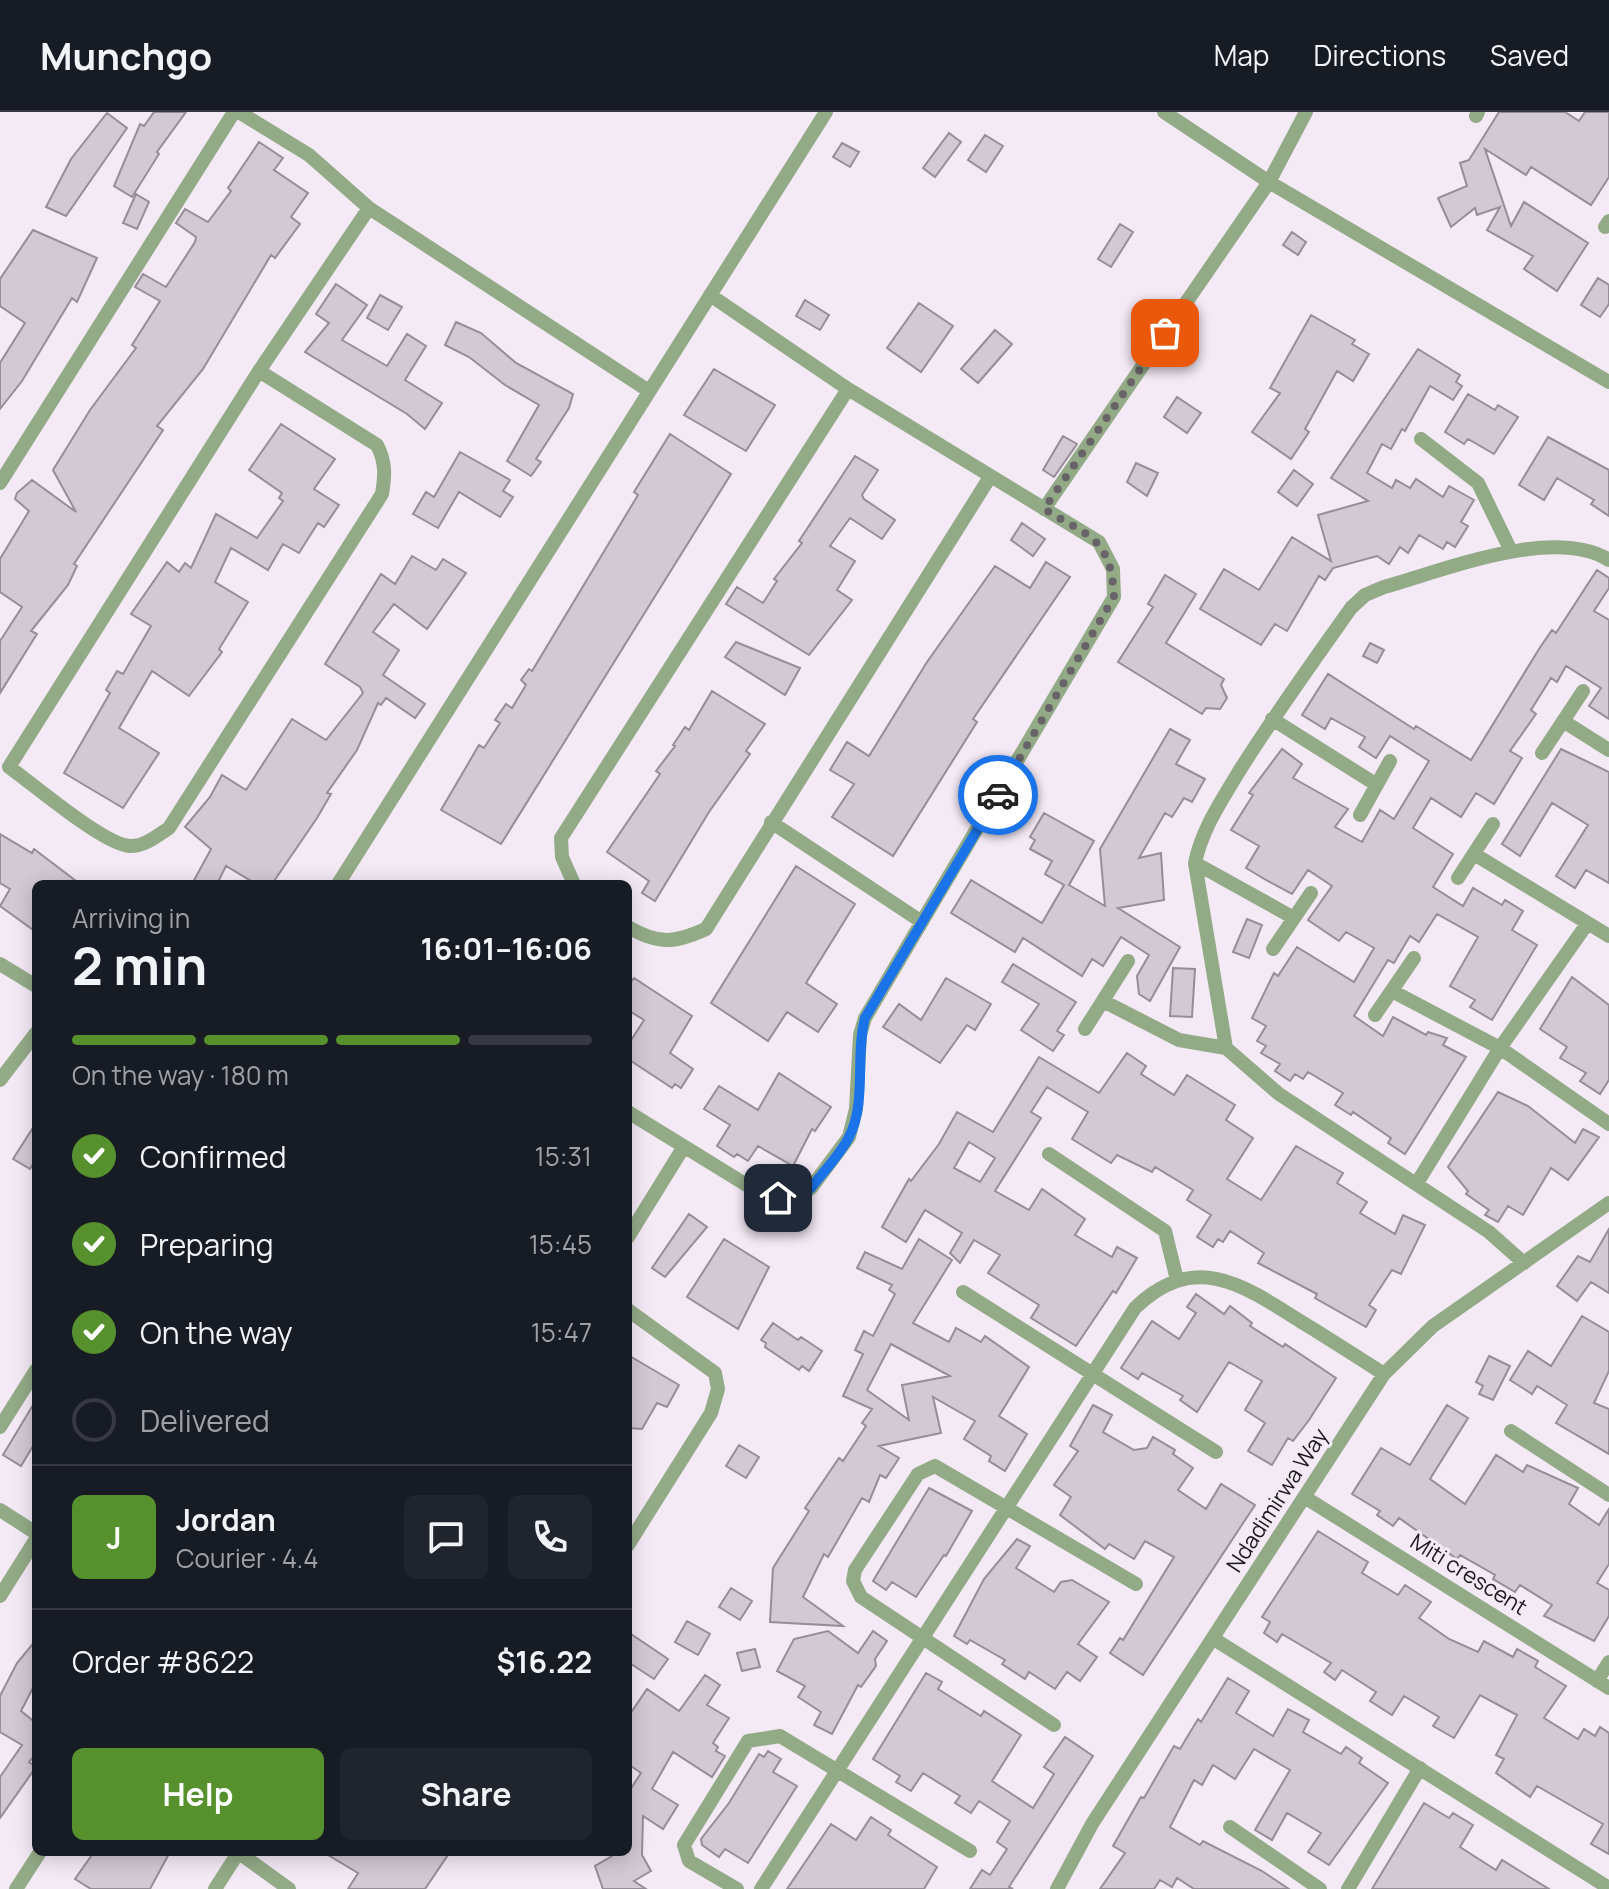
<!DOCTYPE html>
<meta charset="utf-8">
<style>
:root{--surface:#171b24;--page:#20242c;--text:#f1f3f6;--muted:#9ea1a6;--line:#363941;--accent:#56912e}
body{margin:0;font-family:Manrope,sans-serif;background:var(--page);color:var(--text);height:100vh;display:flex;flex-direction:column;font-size:30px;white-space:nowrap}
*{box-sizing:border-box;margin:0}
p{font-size:26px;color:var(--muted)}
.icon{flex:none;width:44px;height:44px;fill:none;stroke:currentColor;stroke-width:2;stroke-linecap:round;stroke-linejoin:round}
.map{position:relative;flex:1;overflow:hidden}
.panel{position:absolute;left:32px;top:768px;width:600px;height:976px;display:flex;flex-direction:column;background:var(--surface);border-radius:12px;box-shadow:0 4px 20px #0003}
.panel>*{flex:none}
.pin{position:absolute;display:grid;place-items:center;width:68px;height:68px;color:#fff;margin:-34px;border-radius:16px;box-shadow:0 4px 12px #0006}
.courier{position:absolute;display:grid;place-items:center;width:80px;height:80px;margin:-40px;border:6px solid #1a73e8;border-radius:50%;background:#fff;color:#222;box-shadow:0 2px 10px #0007}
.overview em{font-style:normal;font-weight:700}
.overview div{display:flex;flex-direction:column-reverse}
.overview{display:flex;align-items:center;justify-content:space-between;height:136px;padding:0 40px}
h1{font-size:52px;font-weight:700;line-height:60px}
.bar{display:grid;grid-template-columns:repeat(4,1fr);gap:12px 8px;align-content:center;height:96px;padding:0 40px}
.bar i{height:10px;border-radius:6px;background:var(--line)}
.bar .selected{background:var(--accent)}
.bar p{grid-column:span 4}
.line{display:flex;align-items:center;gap:20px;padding:0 40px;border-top:2px solid var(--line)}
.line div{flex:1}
.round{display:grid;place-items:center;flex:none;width:84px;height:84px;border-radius:12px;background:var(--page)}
ol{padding:0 40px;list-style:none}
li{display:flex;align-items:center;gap:24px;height:88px}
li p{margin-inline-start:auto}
li .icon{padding:8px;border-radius:50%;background:var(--accent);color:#fff;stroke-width:4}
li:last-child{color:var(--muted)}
li i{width:44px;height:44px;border:4px solid var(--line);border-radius:50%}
.cta{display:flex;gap:16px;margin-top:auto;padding:16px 40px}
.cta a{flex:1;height:92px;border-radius:12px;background:var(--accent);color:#fff;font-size:32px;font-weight:700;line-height:92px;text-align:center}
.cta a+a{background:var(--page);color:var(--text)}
header{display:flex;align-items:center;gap:48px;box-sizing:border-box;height:112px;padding:0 40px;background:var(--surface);border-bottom:2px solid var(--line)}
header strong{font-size:38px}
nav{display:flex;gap:44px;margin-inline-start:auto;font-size:28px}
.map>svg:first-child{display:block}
.building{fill:#d3c9d4;stroke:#968d98;stroke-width:2;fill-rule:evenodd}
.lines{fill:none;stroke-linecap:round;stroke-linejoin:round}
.minor{stroke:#93aa87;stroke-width:14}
.done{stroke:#686269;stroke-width:8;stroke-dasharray:0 14.4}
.route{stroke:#1a73e8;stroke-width:10}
.labels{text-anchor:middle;stroke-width:6;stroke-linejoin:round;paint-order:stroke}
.street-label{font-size:22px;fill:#1c191d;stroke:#f4eaf6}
</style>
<header>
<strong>Munchgo</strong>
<nav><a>Map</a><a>Directions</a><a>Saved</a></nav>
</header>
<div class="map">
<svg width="1609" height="1777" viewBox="0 0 1609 1777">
<rect width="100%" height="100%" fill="#f4eaf6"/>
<path class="building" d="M154 0H186L157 40 159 42 132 85 114 74 140 12 144 14Z
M1499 0H1565L1579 9 1585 0H1609V65L1591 93 1531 55 1526 63 1485 37 1511 114 1524 90 1588 131 1557 179 1524 157 1533 144 1487 118 1500 95 1477 103 1475 96 1451 115 1438 86 1467 74 1460 51 1469 48Z
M107 1 127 16 66 104 46 95 71 47Z
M949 21 961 30 935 65 923 56Z
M985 23 1003 34 986 60 968 48Z
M259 30 283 46 274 58 308 81 291 105 300 112 275 146 271 143 203 257 157 314 163 318 74 452 77 454 68 473 31 519 37 522 0 581V529L22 495 0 480V447L29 399 15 387 17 381 32 368 76 400 53 358 90 298 136 236 132 233 160 189 135 175 143 162 166 175 195 130 196 125 176 111 185 97 208 110 231 79 228 76Z
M842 31 859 40 850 55 833 45Z
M136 82 149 90 137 117 123 111Z
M1120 112 1133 120 1111 155 1098 147Z
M33 118 97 146 77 190 72 186 22 269 0 297V251L25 211 0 194V167Z
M1292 120 1306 130 1298 143 1283 133Z
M1598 166 1609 173V192L1600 205 1581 193Z
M336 172 367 193 342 228 387 254 407 222 426 234 405 268 442 291 425 317 407 302 305 240 329 211 316 202Z
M380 183 402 195 388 218 367 206Z
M805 188 829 203 820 218 796 204Z
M919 191 953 214 921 260 887 236Z
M1311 203 1355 228 1352 232 1369 242 1353 269 1337 259 1305 317 1309 320 1291 347 1252 320 1280 281 1270 276Z
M456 210 481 221 516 251 573 282 569 296 536 347 541 350 531 364 507 349 539 293 505 273 469 245 445 233Z
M995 218 1012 232 978 271 961 257Z
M1418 237 1460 263 1456 270 1462 274 1453 288 1430 274 1405 319 1402 317 1391 337 1382 332 1367 361 1392 376 1396 368 1410 376 1416 367 1443 385 1449 374 1474 388 1461 410 1468 414 1455 435 1447 430 1443 437 1419 423 1408 441 1400 435 1389 452 1377 444 1333 456 1325 468 1319 464 1287 519 1275 512 1261 533 1200 497 1224 457 1259 478 1292 425 1331 449 1318 403 1368 389 1331 366Z
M714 257 775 293 746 339 684 303Z
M1468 282 1495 298 1498 293 1518 305 1494 342 1468 327 1464 332 1445 320Z
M1177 285 1201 301 1187 321 1164 305Z
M281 312 335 347 314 377 339 393 324 415 318 411 299 441 283 432 268 458 231 436 215 470 248 490 219 537 222 540 189 584 152 559 119 616 159 641 123 696 64 661 110 581 106 578 117 559 123 562 151 514 131 502 167 450 179 460 185 451 191 456 216 402 257 426 283 389 279 386 282 381 249 358Z
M670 322 731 362 501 732 441 698 479 633 484 636 500 611 495 608 506 592 512 596 526 573 521 568 529 557 532 559 638 383 634 380Z
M1063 324 1077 332 1054 365 1043 358Z
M1548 325 1609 358V404L1591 392 1594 388 1557 366 1544 388 1519 373Z
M460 340 510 368 503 379 513 385 500 405 459 380 438 416 413 402 426 380 434 385Z
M855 344 878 358 862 383 864 387 895 408 882 427 850 406 830 434 855 449 837 478 852 488 809 543 726 492 737 475 763 491 777 469 774 467 802 431 799 429Z
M1136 351 1158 361 1147 384 1127 370Z
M1294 358 1313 372 1297 394 1278 380Z
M1022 411 1045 427 1033 444 1011 428Z
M412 444 436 458 443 447 466 461 427 517 394 492 373 520 399 538 383 563 425 592 415 606 386 586 381 593 378 591 357 638 327 681 331 682 317 706 272 772H256L226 754 217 772H192L211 737 185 715 210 685 222 663 246 678 292 607 326 628 363 581 360 575 325 552 381 462 395 472Z
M1046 450 1070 465 973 607 977 610 893 744 832 705 854 672 830 658 847 630 869 644 927 550 995 454 1030 476Z
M1597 458 1609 466V476L1594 499 1609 508V607L1589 594 1601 576 1566 554 1557 570 1551 566 1531 598 1536 602 1510 639 1522 646 1494 692 1476 681 1461 705 1431 686 1413 716 1453 742 1433 775 1463 794 1473 776 1502 793 1505 788 1523 799 1512 818 1537 833 1492 908 1470 895 1475 888 1450 874 1478 825 1437 802 1419 830 1410 824 1394 851 1388 848 1354 904 1383 924 1393 905 1426 923 1428 920 1447 926 1443 933 1466 945 1405 1042 1388 1031 1391 1026 1353 1000 1351 1003 1335 993 1343 981 1308 960 1303 967 1295 962 1290 969 1275 959 1280 952 1261 941 1266 934 1257 929 1266 914 1252 906 1274 861 1278 864 1297 835 1354 870 1374 836 1346 820 1339 829 1308 808 1332 774 1308 758 1292 782 1266 768 1246 756 1259 734 1231 718 1253 683 1249 681 1282 637 1302 652 1293 666 1348 697 1335 715 1362 730 1380 698 1394 707 1429 649 1390 624 1376 646 1359 635 1365 625 1331 606 1325 617 1302 603 1328 562 1414 617 1416 614 1471 648 1539 537 1552 518 1556 521Z
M1165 463 1196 482 1166 531 1224 567 1221 573 1227 586 1220 597 1206 596 1202 602 1118 550 1153 495 1148 492Z
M736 530 800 556 785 583 725 545Z
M1370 531 1384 538 1377 551 1363 544Z
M712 579 765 612 746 639 750 642 709 700 655 789 642 781 649 769 607 740 660 662 656 659 675 634 673 633 685 615 689 618Z
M1170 617 1190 628 1176 652 1205 667 1192 690 1184 686 1172 705 1165 701 1139 746 1161 741 1164 788 1118 796 1180 835 1150 889 1139 882 1137 864 1149 843 1121 825 1103 854 1092 847 1082 864 1023 826 1015 840 951 801 971 768 1042 811 1064 773 1045 762 1052 749 1030 737 1035 728 1030 725 1044 701 1094 729 1069 773 1105 794 1100 737Z
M1561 637 1609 660V771L1586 758 1575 776 1556 764 1588 713 1552 691 1520 744 1502 732Z
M0 722 32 741 34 737 80 772H36V820L0 794 10 777 0 771Z
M796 754 855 792 806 871 837 892 818 920 787 900 768 929 711 891Z
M1247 807 1262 813 1249 846 1233 840Z
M1013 852 1076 890 1057 919 1064 923 1053 939 1021 918 1039 892 1002 870Z
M1173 856 1195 857 1192 905 1170 904Z
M1572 865 1609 893V968L1600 982 1580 969 1586 961 1560 946 1567 935 1540 917Z
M634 866 692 904 670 941 693 957 681 976 675 972 672 976 628 947V933L644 908 628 898V874Z
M946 866 991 892 975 918 967 913 940 951 883 915 899 892 921 908Z
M1127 941 1146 954 1141 962 1174 983 1187 963 1235 993 1226 1008 1253 1026 1227 1067 1261 1088 1296 1034 1343 1061 1337 1071 1367 1090 1360 1101 1395 1122 1403 1103 1425 1113 1401 1162 1392 1158 1369 1193 1376 1198 1366 1215 1315 1186 1317 1182 1258 1151 1264 1141 1230 1119 1223 1130 1218 1127 1213 1135 1197 1125 1211 1103 1187 1088 1193 1078 1155 1055 1152 1060 1117 1043 1111 1051 1072 1027 1088 1000 1047 975 1031 1000 1041 1006 995 1079 1029 1098 1042 1077 1085 1107 1075 1123 1112 1145 1117 1135 1137 1146 1116 1181 1113 1179 1076 1234 1031 1206 1039 1193 988 1161 1000 1143 974 1128 960 1151 950 1141 962 1121 925 1098 906 1130 882 1115 909 1067 911 1069 939 1032 957 1000 993 1020 1039 945 1099 981ZM969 1030 995 1046 980 1070 954 1056Z
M779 961 831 995 815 1019 812 1017 793 1054 758 1034 748 1049 737 1042 734 1045 717 1034 730 1013 704 997 719 974 758 998Z
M1498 980 1528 994 1575 1031 1583 1017 1599 1025 1568 1068 1551 1056 1523 1103 1508 1094 1498 1110 1485 1103 1489 1098 1466 1082 1468 1079 1448 1055Z
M36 1011V1047L30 1057 13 1047Z
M689 1102 707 1115 665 1165 652 1156Z
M1609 1117V1181L1591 1170 1577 1189 1557 1174 1578 1144 1590 1150Z
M724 1127 769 1155 738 1217 687 1185Z
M919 1127 952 1148 913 1211 949 1230 956 1216 981 1230 985 1224 1029 1255 999 1304 1027 1322 1005 1359 989 1349 991 1344 964 1327 975 1309 933 1285 941 1321 879 1334 899 1346 886 1366 880 1363 869 1390 862 1386 828 1445 824 1442 803 1485 843 1514 770 1510 773 1456 809 1399 805 1396 839 1346 843 1349 866 1314 862 1311 872 1297 843 1284 863 1242 855 1238 864 1219 873 1224 895 1182 889 1178 892 1173 857 1156 865 1140 902 1157ZM891 1232 950 1264 902 1273 909 1308 867 1278Z
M1196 1182 1224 1202 1230 1194 1252 1211 1250 1214 1283 1235 1285 1232 1336 1266 1309 1308 1293 1329 1288 1326 1272 1353 1248 1339 1265 1311 1245 1298 1262 1269 1229 1250 1197 1300 1180 1288 1183 1284 1142 1261 1138 1267 1121 1256 1152 1209 1179 1227 1196 1201 1187 1195Z
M1582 1204 1609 1220V1259L1594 1291 1609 1297V1342L1556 1311 1567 1293 1537 1274 1532 1282 1510 1268 1528 1239 1551 1254Z
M773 1211 798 1228 801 1225 822 1239 809 1259 802 1254 799 1258 765 1235 766 1231 761 1228Z
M628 1243 679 1273 667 1295 657 1291 642 1317 628 1316Z
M1489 1244 1510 1254 1493 1288 1479 1282 1483 1274 1476 1270Z
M36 1288V1329L21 1354 3 1343Z
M1093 1293 1112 1303 1103 1320 1134 1338 1147 1336 1153 1325 1175 1338 1173 1342 1193 1356 1178 1378 1206 1397 1221 1372 1255 1393 1143 1563 1110 1541 1120 1526 1123 1528 1174 1445 1145 1429 1134 1447 1109 1432 1105 1437 1060 1403 1071 1385 1054 1373 1078 1339 1070 1334Z
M1447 1293 1468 1306 1430 1367 1465 1392 1496 1343 1523 1360 1527 1353 1578 1376 1569 1392 1599 1413 1609 1397V1452L1597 1471 1609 1478V1504L1594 1529 1544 1504 1552 1493 1520 1473 1515 1480 1493 1467 1495 1463 1460 1443 1457 1447 1399 1406 1393 1414 1377 1403 1380 1399 1352 1382 1381 1336 1410 1353Z
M739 1333 759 1345 746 1366 726 1354Z
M929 1376 972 1399 946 1444 944 1443 916 1485 892 1470 886 1478 873 1469Z
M1318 1419 1368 1450 1362 1461 1398 1483 1405 1473 1431 1490 1419 1506 1449 1527 1478 1540 1484 1529 1513 1545 1517 1537 1538 1549 1535 1555 1566 1574 1544 1606 1578 1627 1584 1617 1595 1624 1600 1615 1609 1621V1742L1591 1732 1603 1712 1537 1674 1530 1685 1496 1661 1504 1647 1496 1643 1517 1603 1480 1583 1454 1626 1433 1614 1439 1605 1404 1584 1392 1603 1370 1589 1376 1580 1342 1558 1335 1568 1324 1560 1331 1551 1282 1522 1277 1530 1264 1521 1270 1510 1262 1505Z
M1017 1427 1030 1434 1016 1456 1054 1480 1061 1470 1072 1468 1109 1490 1078 1532 1097 1545 1080 1569 1067 1560 1055 1577 1029 1560 1025 1567 1002 1552 1005 1548 970 1528 967 1532 954 1524 984 1467Z
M731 1476 752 1489 740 1508 719 1495Z
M687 1509 710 1522 698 1543 675 1530Z
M828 1519 858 1541 873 1519 887 1529 875 1547 876 1554 861 1575 858 1573 832 1622 814 1613 821 1600 798 1585 805 1574 777 1559 794 1527Z
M628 1520 668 1547 654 1567 628 1550Z
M36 1528V1570L21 1599 36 1611V1642L29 1650 36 1655 0 1706V1665L22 1633 0 1620V1584L17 1551Z
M755 1537 760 1555 742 1559 737 1541Z
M926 1561 942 1570 938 1577 981 1604 984 1599 1021 1623 992 1669 1033 1696 1054 1662 1044 1655 1065 1625 1093 1644 1009 1775 1013 1777H970L982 1758 990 1763 1007 1737 997 1730 1010 1709 979 1689 971 1701 955 1691 960 1684 923 1661 911 1679 896 1670 900 1664 873 1647Z
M705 1563 720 1573 707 1593 729 1606 713 1631 718 1635 716 1639 725 1644 712 1665 673 1640 652 1677 678 1693 663 1717 643 1704 642 1743 651 1759 634 1769 646 1777H603L595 1754 619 1740H628V1681L641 1661 628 1652V1605L647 1577 679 1599Z
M1228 1566 1249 1579 1236 1601 1273 1624 1288 1597 1309 1608 1303 1620 1341 1642 1346 1635 1362 1646 1359 1651 1388 1671 1329 1753 1308 1740 1321 1721 1287 1701 1272 1728 1255 1718 1290 1658 1254 1637 1235 1667 1213 1653 1202 1673 1194 1668 1170 1715 1200 1733 1203 1729 1262 1759 1289 1777H1194L1177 1766 1172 1775 1160 1768 1154 1777H1100L1125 1741 1113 1734 1141 1685 1144 1686 1174 1634 1180 1637 1198 1607 1201 1610Z
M768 1639 781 1647 773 1660 797 1674 748 1751 725 1737 719 1745 702 1733 701 1727 729 1691 759 1642 764 1645Z
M1424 1691 1449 1706 1453 1701 1473 1713 1460 1735 1496 1758 1502 1748 1549 1777H1372Z
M871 1705 891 1718 888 1723 937 1755 924 1777H787L831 1712 856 1728Z
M94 1740H170L150 1777H91L75 1767Z
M323 1740H450L425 1777H348L358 1761Z"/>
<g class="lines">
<path class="minor" d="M239 0 309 43 369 96
M1164 0 1269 70 1609 270
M1476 4 1478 0
M1605 115 1609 109
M259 259 377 333C386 350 385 364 382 382L169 716C157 724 145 734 130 734 104 733 33 672 9 655L259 259 369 96 649 279
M1421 327 1478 371 1511 439
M0 371 234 0
M1044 397 1269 70 1306 0
M1272 607 1377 673
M1563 609 1609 638
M1542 641 1583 579
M1360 703 1390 649
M771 710 922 810
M1474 742 1609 824
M1195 751 1294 806
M1458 766 1493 712
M338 772 826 0
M574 772 562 745 561 726 848 277
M628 815C659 833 675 831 706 817L990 365
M1273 837 1311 781
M0 852 36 874
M1392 879 1500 936 1609 1012
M1103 889 1179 928 1226 936 1279 982 1489 1120 1524 1151
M1375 903 1414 846
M1085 917 1128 849
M1226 936 1195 751C1202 717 1221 690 1238 661 1273 605 1312 551 1351 496L1365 483 1384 475C1442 459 1554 413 1609 448
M0 968 36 921
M628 1000 763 1083 778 1086 803 1082 811 1076 849 1025 856 997 860 923 865 906 1114 485 1113 457 1099 430 848 277 710 183
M1049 1042 1165 1119 1177 1168
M1417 1071 1500 936 1587 812
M628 1125 683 1036
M963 1180 1216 1340
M628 1198 715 1261 718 1277 711 1301 628 1433
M0 1315 36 1258
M1511 1319 1609 1383
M1306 1386 1609 1576
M0 1398 36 1421
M0 1484 36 1427
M1214 1527 1609 1776
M1597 1569 1609 1550
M1054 1613 861 1485 853 1469 855 1458 918 1362 935 1354 1136 1472
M1230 1715 1320 1777
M238 1740 289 1777
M16 1777 40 1740
M215 1777 238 1741
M737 1777 689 1749 684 1733 748 1629 780 1624 970 1739
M761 1777 1135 1196C1194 1139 1242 1172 1300 1209 1328 1226 1356 1244 1384 1262
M1057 1777 1092 1712 1384 1262 1433 1214 1609 1091
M1348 1777 1420 1656"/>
</g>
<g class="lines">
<path class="done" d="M998 683 1114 485C1111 426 1090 425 1044 397L1165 221"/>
<path class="route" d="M778 1086 803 1082 811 1076C823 1060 840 1043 849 1025 867 990 855 943 865 906L998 683"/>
</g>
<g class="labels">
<g class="street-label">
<text transform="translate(1277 1388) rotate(-57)" y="8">Ndadimirwa Way</text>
<text transform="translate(1469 1462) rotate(32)" y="8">Miti crescent</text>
</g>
</g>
</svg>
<div class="pin" style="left:1165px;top:221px;background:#ea580c"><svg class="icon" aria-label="bag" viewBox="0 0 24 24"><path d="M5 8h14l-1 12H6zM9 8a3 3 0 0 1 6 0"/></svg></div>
<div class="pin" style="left:778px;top:1086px;background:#1f2937"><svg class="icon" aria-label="home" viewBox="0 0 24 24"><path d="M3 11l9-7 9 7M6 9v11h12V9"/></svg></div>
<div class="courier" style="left:998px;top:683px"><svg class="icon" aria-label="car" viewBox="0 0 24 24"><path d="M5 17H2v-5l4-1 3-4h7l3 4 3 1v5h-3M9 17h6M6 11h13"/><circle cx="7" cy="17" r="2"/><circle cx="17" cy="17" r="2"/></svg></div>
<section class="panel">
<div class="overview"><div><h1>2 min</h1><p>Arriving in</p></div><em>16:01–16:06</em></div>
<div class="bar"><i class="selected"></i><i class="selected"></i><i class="selected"></i><i></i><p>On the way · 180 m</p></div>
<ol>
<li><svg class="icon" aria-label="check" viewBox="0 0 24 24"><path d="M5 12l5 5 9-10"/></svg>Confirmed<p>15:31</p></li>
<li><svg class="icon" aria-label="check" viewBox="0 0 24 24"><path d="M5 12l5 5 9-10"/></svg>Preparing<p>15:45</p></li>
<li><svg class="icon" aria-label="check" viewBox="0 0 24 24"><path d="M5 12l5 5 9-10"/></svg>On the way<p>15:47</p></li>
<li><i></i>Delivered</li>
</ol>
<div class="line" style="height:144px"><b class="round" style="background:var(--accent);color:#fff">J</b><div><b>Jordan</b><p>Courier · 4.4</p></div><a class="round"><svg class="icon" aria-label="chat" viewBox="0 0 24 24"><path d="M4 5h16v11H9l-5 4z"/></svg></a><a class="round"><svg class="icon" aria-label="phone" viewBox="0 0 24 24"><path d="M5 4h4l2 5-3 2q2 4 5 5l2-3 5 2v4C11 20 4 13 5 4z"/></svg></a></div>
<div class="line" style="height:104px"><div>Order #8622</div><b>$16.22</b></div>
<div class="cta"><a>Help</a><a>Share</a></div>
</section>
</div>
